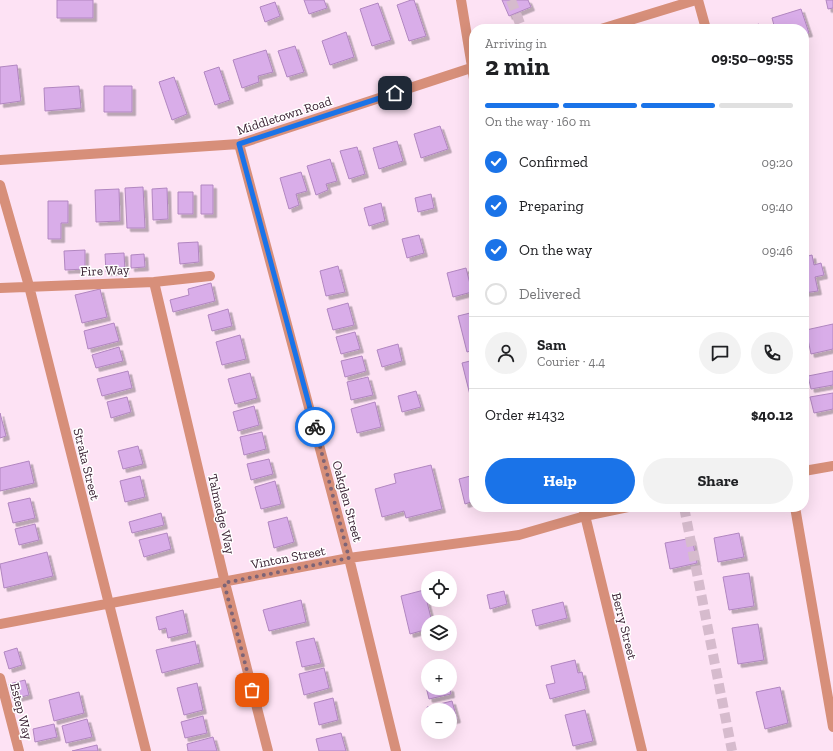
<!DOCTYPE html>
<meta charset="utf-8">
<style>
:root{--surface:#fff;--page:#f2f2f2;--text:#202124;--muted:#757577;--line:#e0e0e0;--accent:#1a73e8}
body{margin:0;font-family:"Zilla Slab",serif;background:var(--page);color:var(--text);height:100vh;display:flex;flex-direction:column;font-size:15px;white-space:nowrap}
*{box-sizing:border-box;margin:0}
p{font-size:13px;color:var(--muted)}
.icon{flex:none;width:22px;height:22px;fill:none;stroke:currentColor;stroke-width:2;stroke-linecap:round;stroke-linejoin:round}
.map{position:relative;flex:1;overflow:hidden}
.panel{position:absolute;left:469px;top:24px;width:340px;height:488px;display:flex;flex-direction:column;background:var(--surface);border-radius:16px;box-shadow:0 4px 16px #0002}
.panel>*{flex:none}
.buttons{position:absolute;left:421px;top:571px;display:grid;gap:8px}
.buttons a{display:grid;place-items:center;width:36px;height:36px;border-radius:50%;background:var(--surface);box-shadow:0 4px 16px #0002;font-size:20px}
.pin{position:absolute;display:grid;place-items:center;width:34px;height:34px;color:#fff;margin:-17px;border-radius:8px;box-shadow:0 2px 6px #0006}
.courier{position:absolute;display:grid;place-items:center;width:40px;height:40px;margin:-20px;border:3px solid #1a73e8;border-radius:50%;background:#fff;color:#222;box-shadow:0 1px 5px #0007}
.head em{font-style:normal;font-weight:700}
.head div{display:flex;flex-direction:column-reverse}
.head{display:flex;align-items:center;justify-content:space-between;height:68px;padding:0 16px}
h1{font-size:26px;font-weight:700;line-height:30px}
.bar{display:grid;grid-template-columns:repeat(4,1fr);gap:6px 4px;align-content:center;height:48px;padding:0 16px}
.bar i{height:5px;border-radius:3px;background:var(--line)}
.bar .selected{background:var(--accent)}
.bar p{grid-column:span 4}
.line{display:flex;align-items:center;gap:10px;padding:0 16px;border-top:1px solid var(--line)}
.line div{flex:1}
.round{display:grid;place-items:center;flex:none;width:42px;height:42px;border-radius:21px;background:var(--page)}
ol{padding:0 16px;list-style:none}
li{display:flex;align-items:center;gap:12px;height:44px}
li p{margin-inline-start:auto}
li .icon{padding:4px;border-radius:50%;background:var(--accent);color:#fff;stroke-width:4}
li:last-child{color:var(--muted)}
li i{width:22px;height:22px;border:2px solid var(--line);border-radius:50%}
.primary-button{display:flex;gap:8px;margin-top:auto;padding:8px 16px}
.primary-button a{flex:1;height:46px;border-radius:24px;background:var(--accent);color:#fff;font-size:16px;font-weight:700;line-height:46px;text-align:center}
.primary-button a+a{background:var(--page);color:var(--text)}
.map>svg:first-child{display:block}
.building{fill:#d9ade9;stroke:#b186c0;filter:url(#shadow)}
.lines{fill:none;stroke-linecap:round;stroke-linejoin:round}
.minor-tunnel{stroke:#d6bbcd;stroke-width:10;stroke-dasharray:10 5;stroke-linecap:butt}
.minor{stroke:#d78f7a;stroke-width:10}
.done{stroke:#7e6476;stroke-width:4;stroke-dasharray:0 7.2}
.route{stroke:#1a73e8;stroke-width:5}
.labels{text-anchor:middle;stroke-width:3;stroke-linejoin:round;paint-order:stroke}
.street-label{font-size:13px;fill:#392032;stroke:#fff}
</style>
<div class="map">
<svg width="833" height="751" viewBox="0 0 833 751">
<defs>
<filter id="shadow"><feDropShadow dx="3.5" dy="3.5" stdDeviation="0" flood-color="#0004"/></filter>
</defs>
<rect width="100%" height="100%" fill="#fde2f4"/>
<path class="building" d="M57 0H93V18H57Z
M304 0H324L327 8 309 14Z
M411 0H414L426 36 409 41 397 5Z
M502 0H528L531 7 509 16Z
M826 0H833V8L828 9Z
M275 2 280 16 265 22 260 7Z
M378 3 391 40 372 46 360 9Z
M801 9 809 33 804 34V29H775L772 18Z
M759 24 761 29H742Z
M346 32 354 57 330 65 322 41Z
M295 46 304 72 287 77 278 51Z
M266 50 273 72 258 76 259 82 242 88 233 60Z
M17 65 21 101 0 104V67Z
M219 67 230 100 215 105 204 72Z
M174 77 187 114 172 120 159 82Z
M79 86 81 108 45 111 44 88Z
M104 86H132V112H104Z
M440 126 448 149 421 158 414 134Z
M397 141 403 161 379 169 373 148Z
M357 147 365 174 349 179 340 151Z
M330 159 337 181 326 184 328 190 316 195 307 166Z
M301 172 307 191 296 194 299 205 289 209 280 178Z
M201 185H213V214H201Z
M143 187 145 228H127L125 188Z
M167 188 168 219 153 220 152 189Z
M119 189 120 221 96 222 95 190Z
M178 192H193V214H178Z
M431 194 434 208 418 212 415 198Z
M48 201H68V223H61V239H48Z
M381 203 385 221 369 226 364 208Z
M419 235 424 253 407 258 402 239Z
M198 242 199 262 180 264 178 243Z
M85 250V269L65 270 64 251Z
M124 253 125 271 106 272 105 254Z
M144 254 145 267 131 268V255Z
M812 255 814 265 821 263 824 275 815 277 818 291 804 293V257Z
M338 266 345 292 326 296 320 271Z
M466 268 472 292 453 297 447 273Z
M211 283 215 301 173 312 170 300 189 295 188 289Z
M100 289 107 317 82 323 75 295Z
M348 303 354 325 333 330 327 309Z
M228 309 232 326 212 331 208 315Z
M474 312V350L467 352 458 316Z
M114 323 119 341 88 349 84 331Z
M833 324V349L811 354 806 330Z
M355 332 360 349 341 354 336 337Z
M240 335 246 359 222 365 216 342Z
M398 344 402 361 382 367 377 350Z
M119 347 123 361 96 368 92 355Z
M362 356 366 371 345 377 341 361Z
M474 360V394L470 395 462 363Z
M128 371 132 388 102 396 97 379Z
M833 371V385L811 389 808 376Z
M250 373 257 398 235 404 228 379Z
M368 377 373 395 351 400 347 382Z
M416 391 421 407 402 412 398 396Z
M833 393V409L814 413 810 397Z
M127 397 131 412 111 418 107 402Z
M375 402 381 427 357 433 351 409Z
M254 406 259 425 238 431 233 412Z
M0 413 6 436 0 438Z
M262 432 266 449 244 455 240 437Z
M138 446 143 464 123 469 118 451Z
M269 459 273 474 251 480 247 464Z
M29 461 34 483 0 491V468Z
M431 465 442 509 406 518 404 511 382 517 375 489 396 483 394 474Z
M474 475V501L465 504 459 479Z
M140 476 145 497 125 502 120 481Z
M275 481 281 504 261 509 255 487Z
M30 498 35 518 13 523 8 503Z
M161 513 164 525 132 533 129 522Z
M287 517 294 542 274 548 268 522Z
M35 524 39 540 19 545 15 529Z
M167 533 171 549 144 557 139 540Z
M739 533 744 557 718 562 714 538Z
M692 538 697 563 670 569 665 543Z
M47 552 53 576 4 588 0 564Z
M749 573 754 606 729 610 723 577Z
M424 590 432 622H428V629L410 634 401 596Z
M504 591 507 604 490 609 487 595Z
M301 600 306 622 269 631 263 610Z
M563 602 567 618 536 626 532 610Z
M183 610 188 633 168 638 166 628 159 630 156 617Z
M758 624 764 660 738 664 732 628Z
M314 638 321 663 302 667 296 642Z
M195 641 200 663 162 673 156 650Z
M17 648 22 665 9 669 4 652Z
M575 660 578 673 582 672 586 689 550 699 546 685 555 683 551 666Z
M324 668 329 688 304 695 299 674Z
M428 678V688H450L451 694 429 699 424 679Z
M25 680 29 695 13 699 9 684Z
M197 683 203 710 184 715 177 688Z
M780 687 788 723 765 729 756 692Z
M79 692 84 713 54 721 49 700Z
M333 698 338 720 319 725 314 703Z
M452 701 457 719 450 721V710H428L427 707Z
M585 710 593 741 573 746 565 715Z
M203 716 207 733 185 738 181 722Z
M87 719 92 737 66 743 62 726Z
M54 724 57 737 35 742 33 729Z
M341 733 346 751H319L316 739Z
M213 737 217 751H188L187 744Z
M97 745 98 751H72Z"/>
<g class="lines">
<path class="minor-tunnel" d="M511 0 522 29
M684 507 732 751"/>
<path class="minor" d="M461 0 474 79
M698 0 706 29
M601 29 696 0
M239 144 349 558 396 751
M0 160 239 144 474 67
M0 185 29 286 146 751
M154 282 225 583 268 751
M0 288 154 282 210 276
M804 471 833 466
M583 507 642 751
M795 507 833 727
M0 624 349 558 519 535 585 516 628 507
M0 678 19 751"/>
</g>
<g class="lines">
<path class="done" d="M252 690 224 583 349 558 315 427"/>
<path class="route" d="M315 427 239 144 395 93"/>
</g>
<g class="labels">
<g class="street-label">
<text transform="translate(284 115) rotate(-18)" y="5">Middletown Road</text>
<text transform="translate(105 270) rotate(-2)" y="5">Fire Way</text>
<text transform="translate(87 464) rotate(76)" y="5">Straka Street</text>
<text transform="translate(348 501) rotate(75)" y="5">Oakglen Street</text>
<text transform="translate(222 514) rotate(77)" y="5">Talmadge Way</text>
<text transform="translate(288 557) rotate(-11)" y="5">Vinton Street</text>
<text transform="translate(625 626) rotate(76)" y="5">Berry Street</text>
<text transform="translate(22 711) rotate(76)" y="5">Estep Way</text>
</g>
</g>
</svg>
<div class="buttons">
<a><svg class="icon" aria-label="locate" viewBox="0 0 24 24"><circle cx="12" cy="12" r="6"/><path d="M12 2v4M12 18v4M2 12h4M18 12h4"/></svg></a>
<a><svg class="icon" aria-label="layers" viewBox="0 0 24 24"><path d="M12 4l9 5-9 5-9-5zM3 14l9 5 9-5"/></svg></a>
<a>+</a>
<a>−</a>
</div>
<div class="pin" style="left:252px;top:690px;background:#ea580c"><svg class="icon" aria-label="bag" viewBox="0 0 24 24"><path d="M5 8h14l-1 12H6zM9 8a3 3 0 0 1 6 0"/></svg></div>
<div class="pin" style="left:395px;top:93px;background:#1f2937"><svg class="icon" aria-label="home" viewBox="0 0 24 24"><path d="M3 11l9-7 9 7M6 9v11h12V9"/></svg></div>
<div class="courier" style="left:315px;top:427px"><svg class="icon" aria-label="bike" viewBox="0 0 24 24"><circle cx="6" cy="16" r="4"/><circle cx="18" cy="16" r="4"/><path d="M6 16l4-8h5l3 8M10 8l3 8H6M13 5h3"/></svg></div>
<section class="panel">
<div class="head"><div><h1>2 min</h1><p>Arriving in</p></div><em>09:50–09:55</em></div>
<div class="bar"><i class="selected"></i><i class="selected"></i><i class="selected"></i><i></i><p>On the way · 160 m</p></div>
<ol>
<li><svg class="icon" aria-label="check" viewBox="0 0 24 24"><path d="M5 12l5 5 9-10"/></svg>Confirmed<p>09:20</p></li>
<li><svg class="icon" aria-label="check" viewBox="0 0 24 24"><path d="M5 12l5 5 9-10"/></svg>Preparing<p>09:40</p></li>
<li><svg class="icon" aria-label="check" viewBox="0 0 24 24"><path d="M5 12l5 5 9-10"/></svg>On the way<p>09:46</p></li>
<li><i></i>Delivered</li>
</ol>
<div class="line" style="height:72px"><a class="round"><svg class="icon" aria-label="person" viewBox="0 0 24 24"><circle cx="12" cy="8" r="4"/><path d="M4 21q1-7 8-7t8 7"/></svg></a><div><b>Sam</b><p>Courier · 4.4</p></div><a class="round"><svg class="icon" aria-label="chat" viewBox="0 0 24 24"><path d="M4 5h16v11H9l-5 4z"/></svg></a><a class="round"><svg class="icon" aria-label="phone" viewBox="0 0 24 24"><path d="M5 4h4l2 5-3 2q2 4 5 5l2-3 5 2v4C11 20 4 13 5 4z"/></svg></a></div>
<div class="line" style="height:52px"><div>Order #1432</div><b>$40.12</b></div>
<div class="primary-button"><a>Help</a><a>Share</a></div>
</section>
</div>
